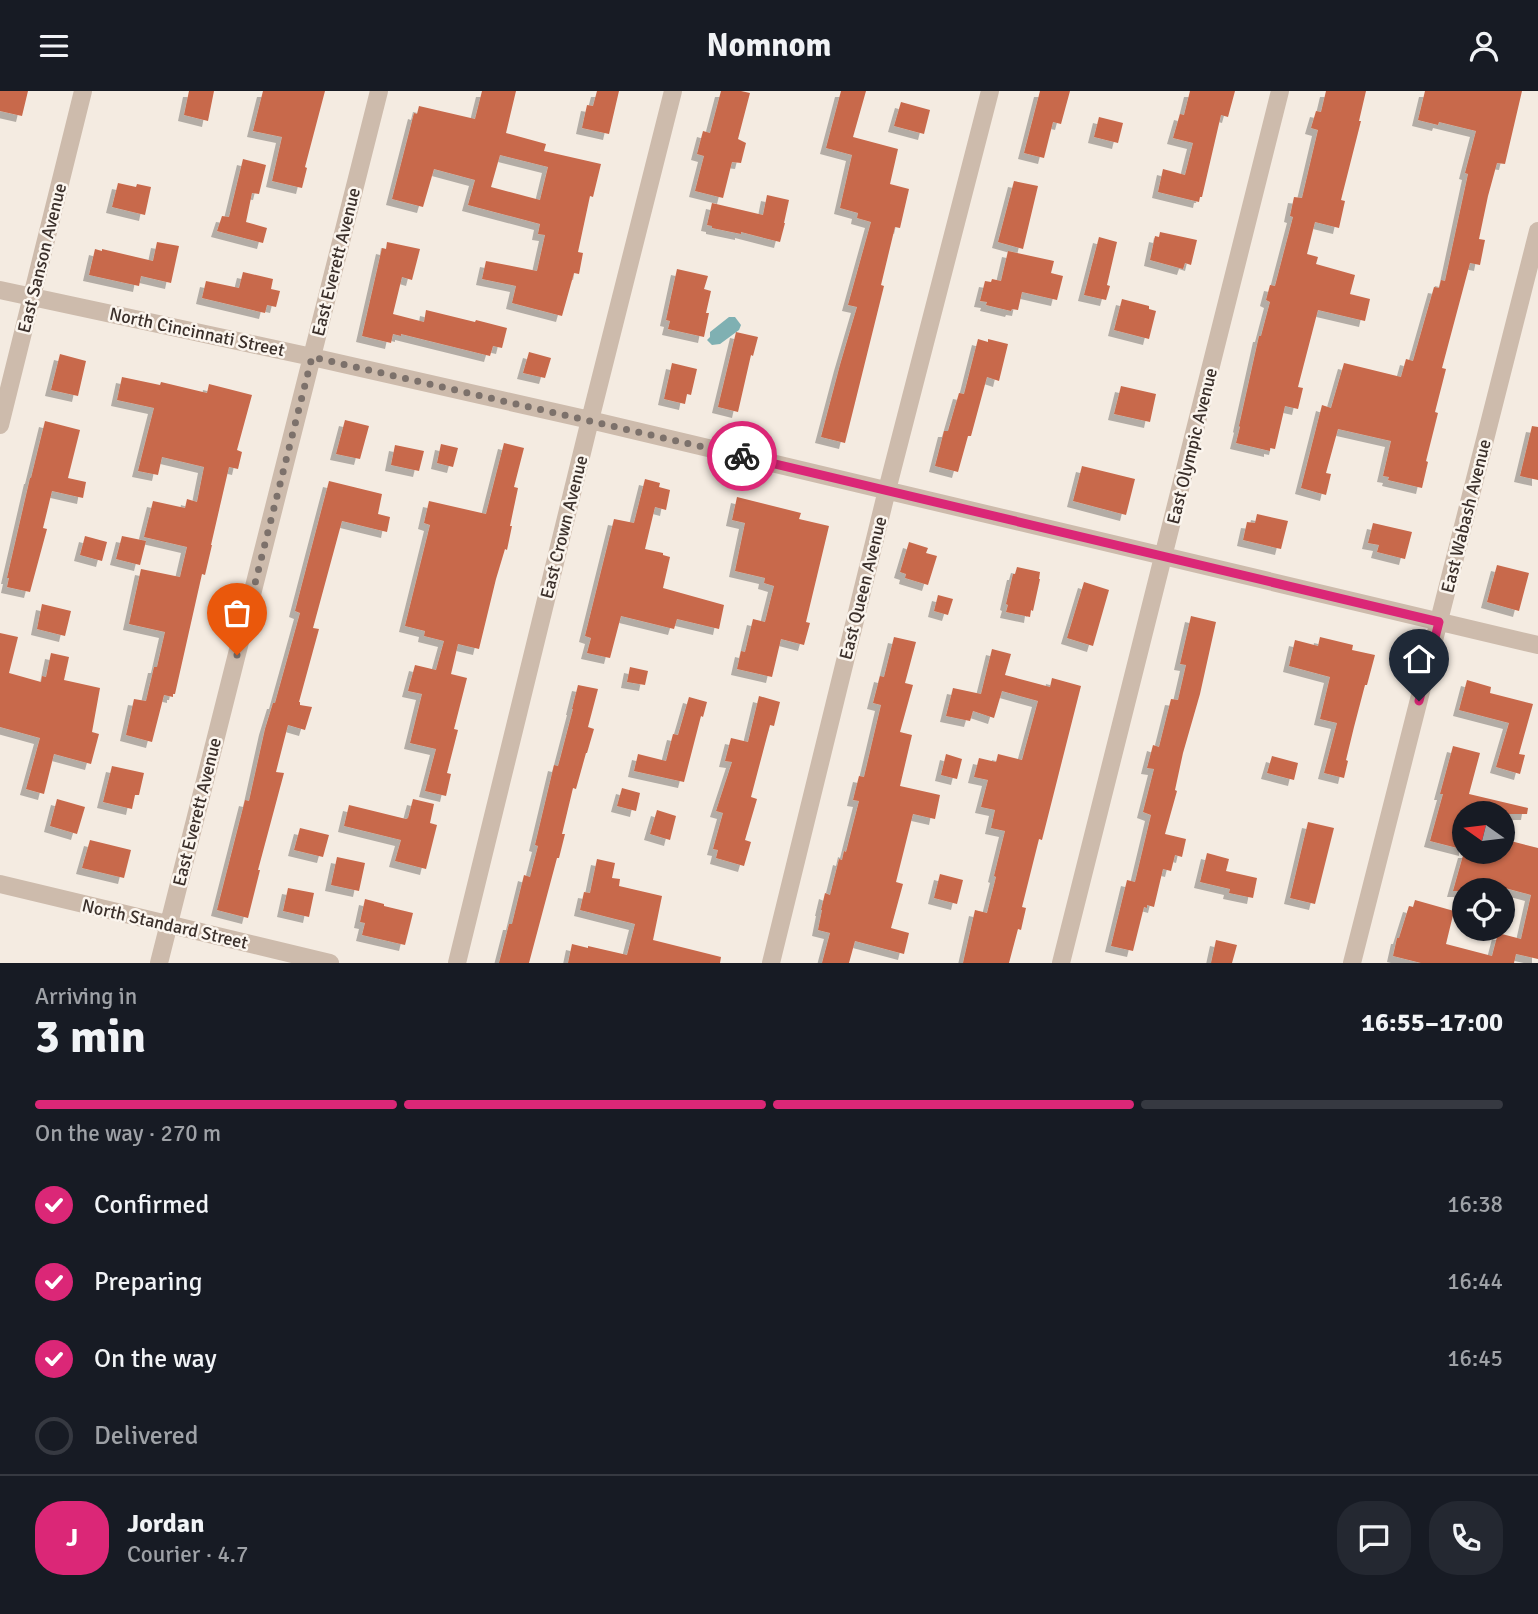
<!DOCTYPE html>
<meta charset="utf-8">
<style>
:root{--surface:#171b24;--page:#242831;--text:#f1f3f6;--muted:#9ea1a6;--line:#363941;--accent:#db2777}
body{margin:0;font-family:Signika,sans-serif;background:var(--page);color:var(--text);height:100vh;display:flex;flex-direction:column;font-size:26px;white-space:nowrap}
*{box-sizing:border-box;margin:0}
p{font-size:23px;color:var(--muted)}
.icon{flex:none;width:38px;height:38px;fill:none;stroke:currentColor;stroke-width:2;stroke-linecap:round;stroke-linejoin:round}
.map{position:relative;height:872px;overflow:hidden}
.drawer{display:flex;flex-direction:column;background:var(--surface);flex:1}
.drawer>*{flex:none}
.needle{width:46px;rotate:284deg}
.buttons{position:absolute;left:1452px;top:710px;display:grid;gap:14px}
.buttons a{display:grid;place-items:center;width:63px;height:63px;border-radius:50%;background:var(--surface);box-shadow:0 2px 5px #0004;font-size:35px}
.pin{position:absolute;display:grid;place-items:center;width:60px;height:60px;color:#fff;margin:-72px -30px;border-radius:50% 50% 50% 0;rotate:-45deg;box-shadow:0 0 7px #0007}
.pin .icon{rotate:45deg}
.courier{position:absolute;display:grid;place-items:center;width:70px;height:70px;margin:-35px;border:5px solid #db2777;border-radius:50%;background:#fff;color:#222;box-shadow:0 2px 9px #0007}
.headline em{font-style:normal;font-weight:700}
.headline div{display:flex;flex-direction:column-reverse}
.headline{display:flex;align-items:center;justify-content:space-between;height:119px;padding:0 35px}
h1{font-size:46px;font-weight:700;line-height:52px}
.bar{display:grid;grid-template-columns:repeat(4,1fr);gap:10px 7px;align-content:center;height:84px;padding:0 35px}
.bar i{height:9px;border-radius:5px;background:var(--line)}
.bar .selected{background:var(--accent)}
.bar p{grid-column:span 4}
.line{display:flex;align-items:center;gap:18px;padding:0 35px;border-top:2px solid var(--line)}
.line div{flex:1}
.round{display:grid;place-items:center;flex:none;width:74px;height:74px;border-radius:28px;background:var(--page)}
ol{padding:0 35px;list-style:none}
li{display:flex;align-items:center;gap:21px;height:77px}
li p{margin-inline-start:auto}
li .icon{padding:7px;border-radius:50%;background:var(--accent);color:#fff;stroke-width:4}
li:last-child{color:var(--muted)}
li i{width:38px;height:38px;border:4px solid var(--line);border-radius:50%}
header{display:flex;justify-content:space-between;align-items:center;height:91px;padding:0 35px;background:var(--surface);font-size:32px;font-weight:700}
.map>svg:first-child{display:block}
.water{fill:#7fb0b2}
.building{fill:#c8694b;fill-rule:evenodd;filter:url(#shadow)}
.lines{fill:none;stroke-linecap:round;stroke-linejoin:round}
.minor{stroke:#cdbbac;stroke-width:18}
.done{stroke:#7c716b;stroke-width:7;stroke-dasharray:0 12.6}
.route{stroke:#db2777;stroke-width:9}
.labels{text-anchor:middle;stroke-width:5;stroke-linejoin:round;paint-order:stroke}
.street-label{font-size:18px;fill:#3b302b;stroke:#fbf5ee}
</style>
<header><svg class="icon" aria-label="menu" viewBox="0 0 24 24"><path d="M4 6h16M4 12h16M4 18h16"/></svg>Nomnom<svg class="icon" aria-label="person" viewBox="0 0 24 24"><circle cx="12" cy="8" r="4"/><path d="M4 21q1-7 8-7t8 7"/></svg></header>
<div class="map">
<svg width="1538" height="872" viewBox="0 0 1538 872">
<defs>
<filter id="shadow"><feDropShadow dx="-6" dy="6" stdDeviation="0" flood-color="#0004"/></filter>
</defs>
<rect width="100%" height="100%" fill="#f4ebe1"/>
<path class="water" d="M729 226H735L741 234 739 239 720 253 712 254 707 249 710 246V241Z"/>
<path class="building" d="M0 0H28L22 25 0 20Z
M189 0H214L208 30 184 24Z
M263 0H325L305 76 307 77 302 97 272 90 282 46 253 40Z
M482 0H516L506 42 546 53 544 60 601 73 593 106 590 105 578 161 583 162 579 183 574 182 562 225 512 212 516 195 482 188 486 170 537 180 545 144 538 143 540 133 468 114 475 89 434 78 423 116 392 108 414 22 417 23 419 15 475 28ZM500 64 548 76 540 109 491 96Z
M597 0H619L609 43 582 37 587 14 593 15Z
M721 0H741L750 2 738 48 746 52 741 72 732 71 723 107 695 100 704 65 697 63 703 40 710 42Z
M841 0H866L853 46 898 58 890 93 909 98 900 137 895 136 881 194 884 195 845 352 821 346 840 274 857 216 848 214 871 131 857 127 858 122 840 117 852 64 826 57Z
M1040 0H1070L1061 33 1053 31 1044 67 1024 62Z
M1190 0H1235L1228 26 1221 24 1202 106H1200L1199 111 1158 101 1163 78 1185 84 1193 52 1173 47 1180 23 1184 24Z
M1326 0H1366L1359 30H1361L1341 109 1345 110 1339 137 1315 131 1307 163 1318 166 1316 173 1355 184 1350 203 1370 208 1365 230 1318 219 1298 296 1303 297 1298 318 1285 315 1275 358 1270 357V360L1236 352 1240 336 1239 335 1259 245H1261L1270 211 1266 209 1270 194 1275 195 1293 126 1290 125 1294 106 1302 107 1318 39 1311 37 1316 20 1321 21Z
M1425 0H1522L1505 73 1497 72 1488 105 1479 148 1485 149 1480 174 1470 172 1442 277 1446 278 1435 321 1438 322 1426 370 1428 371 1422 397 1388 389 1389 386 1383 385 1391 350 1338 338 1326 382 1331 383 1326 404 1301 397 1322 314 1331 317 1344 272 1401 286 1406 268 1413 270 1434 196 1439 197 1441 189 1445 190 1468 83 1465 82 1476 40 1439 31 1438 34 1418 29Z
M901 11 930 19 924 43 894 35Z
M1099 26 1123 32 1118 52 1094 46Z
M243 68 266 74 259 103 252 102 246 131 267 137 263 152 217 140 222 125 229 126Z
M1014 90 1038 95 1023 158 998 151Z
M118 92 136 96 137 93 151 96 145 124 112 116Z
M767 104 789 109 784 132H785L780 151 741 141V143L712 137V135L707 134 712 112 763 124Z
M1160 141 1197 149 1191 174 1185 172 1183 178 1150 169 1155 145 1159 146Z
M1099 146 1117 151 1107 194 1110 195 1106 209 1084 204Z
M157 151 179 155 171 192 141 185 139 195 89 184 95 158 102 160V158L153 170Z
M387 151 420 158 412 189 402 186 393 223 424 231 426 219 475 231 476 229 507 237 502 257 493 255 490 265 401 243V245L393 243 391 252 362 245 382 157 386 158Z
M1008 160 1054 170 1051 182 1063 185 1057 209 1022 201 1018 219 1012 218 1011 220 986 214 987 211 980 210 985 190 991 191 992 188 1001 190Z
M677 178 708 185 704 198 711 200 706 222H709L704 246 668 238 670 230 666 229Z
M243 181 273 188 271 198 280 200 276 216 267 214 265 222 202 207 206 190 239 197Z
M1122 208 1149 215V218L1156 220 1149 248 1114 239Z
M736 241 758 246 753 265 751 264 738 321 718 316Z
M978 248 988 251V248L1008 253 999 290 987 286 971 345H968L958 381 935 375 944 340H948L959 302 964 303Z
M529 261 551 267 545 287 523 282Z
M60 263 86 270 78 305 51 299Z
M672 272 697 278 691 304 687 303 685 313 664 308Z
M122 286 160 294 161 291 207 302 209 293 252 304 237 359 242 361 238 378 229 376 211 454H212L205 484 202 483 175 603H173V606L164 604 152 651 126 644 134 608 146 610 154 576H157L165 541 129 533 141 478 180 486 187 456 144 446 153 410 185 417 187 408 197 411 204 376 162 366 158 384 138 380 154 317 117 309Z
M1121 295 1156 303 1150 331 1114 323Z
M345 329 369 335 360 368 336 363Z
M45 330 80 339 68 387 86 391 83 407 52 400 43 437 47 438 30 501 7 496 9 487H7L30 387H31Z
M1532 335 1538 336V389L1520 385Z
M504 352 524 357 514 396 518 397 510 435H512L507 459 505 458 496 488 479 558 458 553 451 583 467 587 454 638 458 639 447 682 451 683 446 705 425 700 436 658 410 652 422 603 408 600 415 574 436 579 444 550 424 545 425 540 405 535 430 434 424 432 429 410 486 423Z
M441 353 458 357 453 376 437 372Z
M395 354 424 360 419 380 391 374Z
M1082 375 1135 388 1126 424 1073 410Z
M645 388 660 392 659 396 670 399 666 419 655 416 645 458 663 462V464L670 466 663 497 724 514 719 538 677 528 674 538 621 525 610 567 587 562 591 547 585 545 614 428 634 432Z
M329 390 382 403 378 423 390 426 387 441 342 430 313 537 319 538 299 611H300V614L312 616 305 639 288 634 276 681 284 682 258 779H260L248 827 217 819 245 709 249 710 265 638 273 612H275L300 522 295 520Z
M737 406 801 422 799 428 829 435 806 531 810 532 804 554 781 548 772 586 737 578 741 560 745 561 753 528 765 531 774 495 764 492 765 487 735 480 745 432 732 429Z
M1257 423 1288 430 1281 458 1243 449 1247 431 1255 432Z
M1373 432 1412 441 1405 468 1377 461 1379 454 1368 452Z
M85 445 107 451 102 470 80 464Z
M122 445 146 450 140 474 116 468Z
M909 451 928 457 926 462 937 465 928 494 905 487 906 483 900 481Z
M1497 474 1529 482 1519 520 1487 511Z
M1017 476 1040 481 1039 488H1040L1033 520 1031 519 1030 526 1006 521 1008 514 1006 513 1013 483H1015Z
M1084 491 1109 499 1093 555 1067 547Z
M938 504 953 508 948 524 934 520Z
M42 513 71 520 65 545 37 538Z
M1191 525 1216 531 1200 603 1183 662 1175 699 1177 700 1165 743 1186 748 1182 766 1175 764 1171 780 1163 778 1154 816 1147 814V817L1144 816 1133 860 1111 855 1127 789 1135 791 1151 724 1143 721 1154 678 1147 677 1153 654 1159 656 1171 608 1178 609 1186 574 1180 573Z
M0 542 18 546 9 582 41 591 42 585 46 586 51 562 69 566 64 589 100 597 92 641 99 643 91 673 54 663 44 703 26 698 40 647 0 636Z
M894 546 916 551 905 592 913 594 900 641 912 644 900 695 940 704 935 728 913 723 896 791 903 793 891 837 909 842 904 863 855 850 849 872H822L830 842 818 839 822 819H821L825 802 830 804 839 768 842 769 844 760 846 761 859 710 853 709 859 685 864 686 881 614 873 612 880 585 884 586Z
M1320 546 1353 554 1352 559 1375 564 1367 594H1365L1354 636 1346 669 1348 670 1344 687 1324 682 1337 632 1320 628 1330 586 1289 575 1295 549 1318 555Z
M992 558 1011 563 1005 584 1050 596 1052 587 1081 595 1042 749 1039 748 1022 816 1026 817 1021 839 1018 838 1009 872H963L975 819 987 822 996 786 994 785 1005 740 991 737 995 719 981 716 988 689 974 686 979 667 996 671 998 663 1022 669 1038 610 1002 600 994 627 973 620 970 630 946 625 953 597 981 603Z
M630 576 648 580 645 594 627 591Z
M1467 589 1491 596 1490 602 1533 613 1519 663 1525 664 1520 683 1496 676 1509 632 1459 619Z
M578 594 598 598 588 636 594 638 587 662H586L576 698 573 697 562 743H565L559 767H557L529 872H499L509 833H512L524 784 530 786 538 755 535 754 554 674 558 675 560 668 573 618H572Z
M759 605 780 611 774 635 770 634 751 706 757 708 745 749 751 751 744 775 716 767 718 759 713 758 723 722 716 720 732 671 725 670 731 647 748 651Z
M689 606 707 611 703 626 701 625 684 691 634 680 638 663 666 670 673 643 678 644Z
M1453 655 1480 662 1469 703 1528 717 1527 723H1483L1465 718V759L1430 750 1443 703H1440Z
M946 663 962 668 957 688 941 684Z
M1272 665 1298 672 1294 689 1267 682Z
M112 675 144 682 139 704H135L132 718 103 711Z
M622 697 640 702 636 720 617 715Z
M57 708 85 716 77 743 50 735Z
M413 708 434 713 430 732 437 734 426 778 395 770 401 749 344 735 349 714 406 728 408 727Z
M657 719 676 725 670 749 650 743Z
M1308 731 1334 737 1315 813 1290 807Z
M300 737 329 744 323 766 294 759Z
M1503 748 1538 757V868L1516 863 1514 872H1421L1393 865 1397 847H1399L1409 815 1413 816 1415 809 1454 820 1446 853 1492 865 1498 842 1521 848 1531 804 1494 794 1492 800H1453L1464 761H1503Z
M90 749 131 759 124 787 82 777Z
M1207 762 1229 768 1226 780 1257 787 1253 807 1229 802 1230 798 1200 791Z
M337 766 365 772 359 800 331 794Z
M597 768 615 772 612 787 620 788 619 795 662 805 653 849 721 866 720 872H568L572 853 588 857V855L627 864 635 833 580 819 584 801 590 802Z
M940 783 963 789 957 813 934 807Z
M288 797 314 802 309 826 283 820Z
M365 808 384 813V815L413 822 405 854 362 844 365 832 360 831Z
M1216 849 1237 854 1232 872H1211Z"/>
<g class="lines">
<path class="minor" d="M0 199 312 266 590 329 1538 554
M0 334 83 0
M0 793 330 872
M159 872 379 0
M457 872 590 329 673 0
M771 872 887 399 990 0
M1061 872 1280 0
M1352 872 1538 140"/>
</g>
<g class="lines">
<path class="done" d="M237 564 312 266 742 365"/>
<path class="route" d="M742 365 1439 531 1419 610"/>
</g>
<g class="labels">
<g class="street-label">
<text transform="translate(42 167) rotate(-76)" y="6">East Sanson Avenue</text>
<text transform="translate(336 171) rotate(-76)" y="6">East Everett Avenue</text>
<text transform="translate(197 241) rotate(12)" y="6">North Cincinnati Street</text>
<text transform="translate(1192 355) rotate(-76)" y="6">East Olympic Avenue</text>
<text transform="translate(1466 425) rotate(-76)" y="6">East Wabash Avenue</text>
<text transform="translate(564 436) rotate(-76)" y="6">East Crown Avenue</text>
<text transform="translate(863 497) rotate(-76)" y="6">East Queen Avenue</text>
<text transform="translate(197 721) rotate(-76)" y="6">East Everett Avenue</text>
<text transform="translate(165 833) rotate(13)" y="6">North Standard Street</text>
</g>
</g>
</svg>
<div class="buttons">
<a><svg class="needle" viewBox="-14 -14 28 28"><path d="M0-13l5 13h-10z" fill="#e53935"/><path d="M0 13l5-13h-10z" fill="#9ea1a6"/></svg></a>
<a><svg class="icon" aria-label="locate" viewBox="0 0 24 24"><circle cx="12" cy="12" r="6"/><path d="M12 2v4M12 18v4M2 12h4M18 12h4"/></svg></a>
</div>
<div class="pin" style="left:237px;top:564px;background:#ea580c"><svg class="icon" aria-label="bag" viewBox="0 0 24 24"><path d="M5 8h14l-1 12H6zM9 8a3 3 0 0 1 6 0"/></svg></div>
<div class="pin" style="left:1419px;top:610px;background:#1f2937"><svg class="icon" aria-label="home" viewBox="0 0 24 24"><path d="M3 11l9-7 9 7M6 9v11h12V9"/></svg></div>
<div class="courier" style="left:742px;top:365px"><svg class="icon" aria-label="bike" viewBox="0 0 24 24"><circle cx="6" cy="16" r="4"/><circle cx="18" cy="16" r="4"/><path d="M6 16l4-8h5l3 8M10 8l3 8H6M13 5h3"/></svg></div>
</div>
<section class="drawer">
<div class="headline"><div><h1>3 min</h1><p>Arriving in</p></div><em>16:55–17:00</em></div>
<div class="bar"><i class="selected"></i><i class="selected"></i><i class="selected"></i><i></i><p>On the way · 270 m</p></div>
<ol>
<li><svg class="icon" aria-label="check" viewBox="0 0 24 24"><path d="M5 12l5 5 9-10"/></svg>Confirmed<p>16:38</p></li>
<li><svg class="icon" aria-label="check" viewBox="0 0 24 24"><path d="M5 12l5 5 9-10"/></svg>Preparing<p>16:44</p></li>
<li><svg class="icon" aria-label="check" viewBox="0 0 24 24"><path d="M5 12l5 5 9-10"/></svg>On the way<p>16:45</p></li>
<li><i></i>Delivered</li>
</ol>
<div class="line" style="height:126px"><b class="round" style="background:var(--accent);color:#fff">J</b><div><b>Jordan</b><p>Courier · 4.7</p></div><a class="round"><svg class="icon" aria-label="chat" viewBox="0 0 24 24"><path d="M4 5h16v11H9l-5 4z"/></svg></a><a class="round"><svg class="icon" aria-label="phone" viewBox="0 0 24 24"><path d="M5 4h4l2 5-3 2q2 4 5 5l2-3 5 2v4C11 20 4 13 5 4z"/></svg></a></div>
</section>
